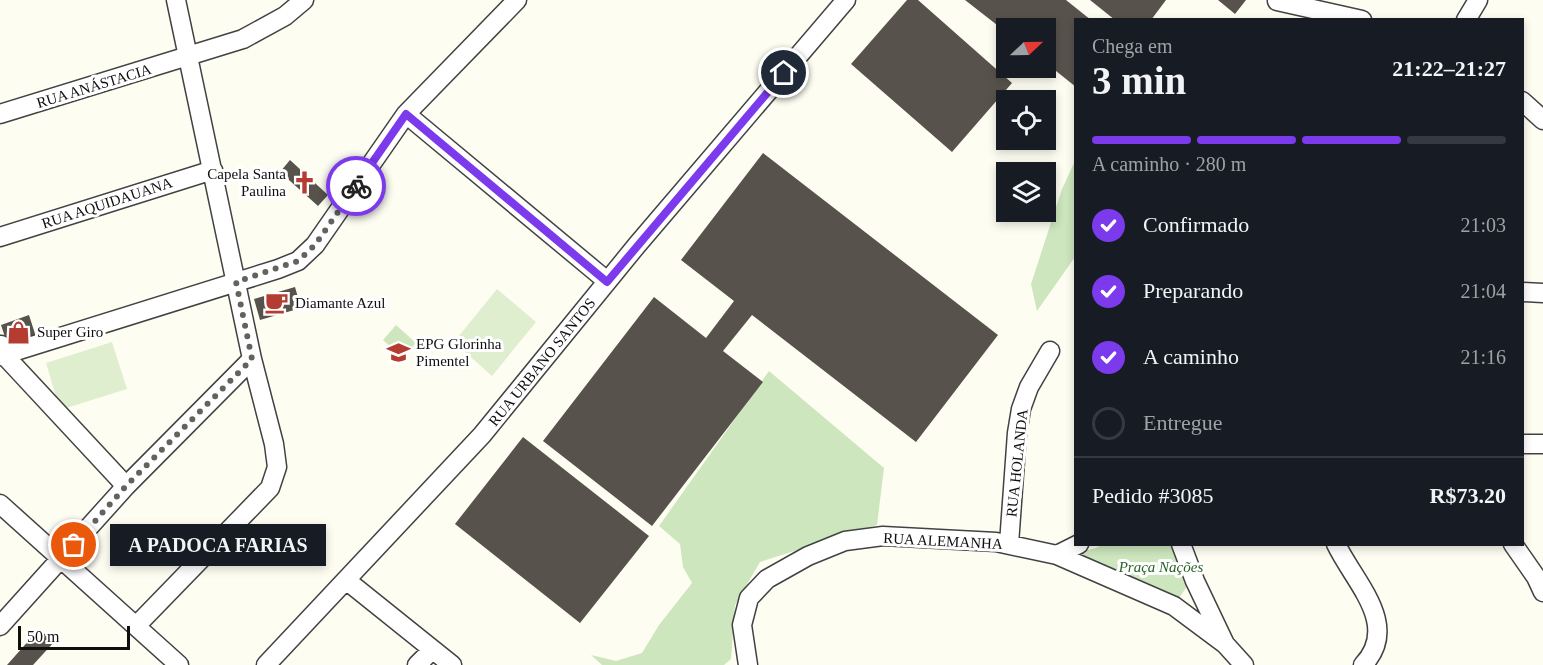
<!DOCTYPE html>
<html lang="pt">
<meta charset="utf-8">
<style>
:root{--surface:#171b24;--page:#20242c;--text:#f1f3f6;--muted:#9ea1a6;--line:#363941;--accent:#7c3aed}
body{margin:0;font-family:"Times New Roman",serif;background:var(--page);color:var(--text);height:100vh;display:flex;flex-direction:column;font-size:22px;white-space:nowrap}
*{box-sizing:border-box;margin:0}
p{font-size:20px;color:var(--muted)}
.icon{flex:none;width:33px;height:33px;fill:none;stroke:currentColor;stroke-width:2;stroke-linecap:round;stroke-linejoin:round}
.map{position:relative;flex:1;overflow:hidden}
.details{position:absolute;left:1074px;top:18px;width:450px;height:528px;display:flex;flex-direction:column;background:var(--surface);border-radius:0px;box-shadow:0 3px 9px #0003}
.details>*{flex:none}
.needle{width:39px;rotate:68deg}
.controls{position:absolute;left:996px;top:18px;display:grid;gap:12px}
.controls a{display:grid;place-items:center;width:60px;height:60px;border-radius:0px;background:var(--surface);box-shadow:0 3px 9px #0003;font-size:30px}
.scale{position:absolute;left:18px;bottom:15px;width:112px;box-sizing:border-box;padding-left:6px;border:3px solid #0f0f0f;border-top:0;font-size:16px;line-height:21px;white-space:nowrap;color:#0f0f0f;-webkit-text-stroke:4px #fff;paint-order:stroke}
.pin{position:absolute;display:grid;place-items:center;width:51px;height:51px;color:#fff;margin:-26px;border:3px solid #fff;border-radius:50%;box-shadow:0 2px 6px #0007}
.courier{position:absolute;display:grid;place-items:center;width:60px;height:60px;margin:-30px;border:4px solid #7c3aed;border-radius:50%;background:#fff;color:#222;box-shadow:0 2px 8px #0007}
.bubble{position:absolute;height:42px;border-radius:0px;background:var(--surface);box-shadow:0 3px 9px #0003;font-size:20px;font-weight:600;line-height:42px;text-align:center}
.summary em{font-style:normal;font-weight:600}
.summary div{display:flex;flex-direction:column-reverse}
.summary{display:flex;align-items:center;justify-content:space-between;height:102px;padding:0 18px}
h1{font-size:39px;font-weight:600;line-height:45px}
.bar{display:grid;grid-template-columns:repeat(4,1fr);gap:9px 6px;align-content:center;height:72px;padding:0 18px}
.bar i{height:8px;border-radius:4px;background:var(--line)}
.bar .active{background:var(--accent)}
.bar p{grid-column:span 4}
.line{display:flex;align-items:center;gap:15px;padding:0 18px;border-top:2px solid var(--line)}
.line div{flex:1}
ol{padding:0 18px;list-style:none}
li{display:flex;align-items:center;gap:18px;height:66px}
li p{margin-inline-start:auto}
li .icon{padding:6px;border-radius:50%;background:var(--accent);color:#fff;stroke-width:4}
li:last-child{color:var(--muted)}
li i{width:33px;height:33px;border:3px solid var(--line);border-radius:50%}
.map>svg:first-child{display:block}
.green{fill:#cde6bd}
.pitch{fill:#dfeece}
.building{fill:#57524c}
.lines{fill:none;stroke-linecap:round;stroke-linejoin:round}
.minor-casing{stroke:#424242;stroke-width:21}
.minor{stroke:#fff;stroke-width:18}
.done{stroke:#63625e;stroke-width:6;stroke-dasharray:0 10.8}
.route{stroke:#7c3aed;stroke-width:8}
.labels{text-anchor:middle;stroke-width:6;stroke-linejoin:round;paint-order:stroke}
.street-label{font-size:15px;fill:#0f0f0f;stroke:#fff}
.poi-label{font-size:15px;fill:#0f0f0f;stroke:#fff;text-anchor:start}
.park-label{font-size:15px;font-style:italic;fill:#286223;stroke:#fff}
</style>
<div class="map">
<svg width="1543" height="665" viewBox="0 0 1543 665">
<rect width="100%" height="100%" fill="#fefdf2"/>
<path class="green" d="M1075 161V257L1037 311 1031 284 1062 189Z
M396 325 416 343 403 358 383 340Z
M769 371 884 468 877 525 760 562 735 605 731 659 724 665H602L591 655 616 661 642 653 659 625 692 583 683 567 680 544 659 526Z
M1102 545H1177L1188 585 1179 598 1071 554 1096 548Z"/>
<path class="pitch" d="M497 289 536 322 492 376 454 342Z
M112 342 127 389 60 410 46 363Z"/>
<path class="building" d="M907 0H918L1012 83 952 152 851 64Z
M965 0H1066L1091 20H1076V87L1046 63V28H1006V32Z
M1090 0H1166L1151 20H1115Z
M1218 0H1246L1235 14Z
M763 153 998 335 916 442 752 315 723 351 763 382 652 526 543 441 654 297 706 338 734 301 681 260Z
M290 160 328 195 318 206 280 172Z
M295 287 301 308 260 320 254 299Z
M29 315 37 340 9 349 1 325Z
M523 437 649 536 580 623 455 524Z
M39 629 54 642 33 665H7Z"/>
<g class="lines">
<defs>
<path id="minor" d="M1277 1 1362 20
M1466 20 1478 0
M1522 101 1543 120
M0 114 243 39 285 16 304 0
M406 114 607 281
M0 237 213 170
M1522 292 1543 293
M1 345 4 355 126 486
M0 356 278 269 298 261 315 245 406 114 517 0
M1522 444H1543
M0 504 179 665
M1009 544 1017 433 1021 409 1029 387 1050 351
M1181 544 1195 581 1225 644 1244 665
M1336 544C1354 582 1401 625 1363 665
M1513 544 1536 577 1543 592
M1057 555 1079 544
M346 580 452 665
M0 626 126 486 252 359
M136 626 270 488 277 467 274 444 252 359 176 0
M266 665 482 435 637 245 846 0
M417 665 432 650
M748 665 742 625 749 598 767 579 808 556 845 541 883 536 996 542 1057 555 1174 606 1225 644"/>
</defs>
<use href="#minor" class="minor-casing"/>
<use href="#minor" class="minor"/>
</g>
<g class="lines">
<path class="done" d="M74 545 126 486 252 359 236 282 298 261 315 245 356 186"/>
<path class="route" d="M356 186 406 114 607 282 784 73"/>
</g>
<defs>
<symbol id="church-bare" viewBox="-9 -9 18 18"><path d="M-1.2-6h2.4v3.5h3.3v2.4h-3.3V6h-2.4V-.1h-3.3v-2.4h3.3Z" fill="#b53c31" stroke="#fff" stroke-width="2.5" paint-order="stroke"/></symbol>
<symbol id="cafe-bare" viewBox="-9 -9 18 18"><path d="M-5.5-4.5H6V0H3Q3 3.5 0 3.5H-2.5Q-5.5 3.5-5.5 0ZM3-3.2v2h1.7v-2ZM-6 4.5H4V6H-6Z" fill="#b53c31" stroke="#fff" stroke-width="2.5" paint-order="stroke"/></symbol>
<symbol id="shop-bare" viewBox="-9 -9 18 18"><path d="M-5-2.5h2.3a2.7 3.5 0 0 1 5.4 0H5L5.5 6h-11ZM-1.5-2.5h3a1.5 2.3 0 0 0-3 0Z" fill="#b53c31" stroke="#fff" stroke-width="2.5" paint-order="stroke"/></symbol>
<symbol id="school-bare" viewBox="-9 -9 18 18"><path d="M0-5L7-2L0 1L-7-2ZM-4 1L0 2.5L4 1V4Q0 6-4 4Z" fill="#b53c31" stroke="#fff" stroke-width="2.5" paint-order="stroke"/></symbol>
</defs>
<g fill-rule="evenodd">
<use href="#church-bare" x="288" y="166" width="33" height="33"/>
<use href="#cafe-bare" x="260" y="286" width="33" height="33"/>
<use href="#shop-bare" x="2" y="316" width="33" height="33"/>
<use href="#school-bare" x="382" y="336" width="33" height="33"/>
</g>
<g class="labels">
<g class="street-label">
<text transform="translate(94 86) rotate(-17)" y="5">RUA ANÁSTACIA</text>
<text transform="translate(107 203) rotate(-18)" y="5">RUA AQUIDAUANA</text>
<text transform="translate(542 362) rotate(-51)" y="5">RUA URBANO SANTOS</text>
<text transform="translate(1017 463) rotate(-84)" y="5">RUA HOLANDA</text>
<text transform="translate(943 541) rotate(3)" y="5">RUA ALEMANHA</text>
</g>
<g class="poi-label">
<text x="286" y="179" text-anchor="end">Capela Santa<tspan x="286" dy="17">Paulina</tspan></text>
<text x="295" y="308">Diamante Azul</text>
<text x="37" y="337">Super Giro</text>
<text x="416" y="349">EPG Glorinha<tspan x="416" dy="17">Pimentel</tspan></text>
</g>
<g class="park-label">
<text x="1161" y="572">Praça Nações</text>
</g>
</g>
</svg>
<div class="controls">
<a><svg class="needle" viewBox="-14 -14 28 28"><path d="M0-13l5 13h-10z" fill="#e53935"/><path d="M0 13l5-13h-10z" fill="#9ea1a6"/></svg></a>
<a><svg class="icon" aria-label="locate" viewBox="0 0 24 24"><circle cx="12" cy="12" r="6"/><path d="M12 2v4M12 18v4M2 12h4M18 12h4"/></svg></a>
<a><svg class="icon" aria-label="layers" viewBox="0 0 24 24"><path d="M12 4l9 5-9 5-9-5zM3 14l9 5 9-5"/></svg></a>
</div>
<div class="scale">50 m</div>
<div class="pin" style="left:74px;top:545px;background:#ea580c"><svg class="icon" aria-label="bag" viewBox="0 0 24 24"><path d="M5 8h14l-1 12H6zM9 8a3 3 0 0 1 6 0"/></svg></div>
<div class="pin" style="left:784px;top:73px;background:#1f2937"><svg class="icon" aria-label="home" viewBox="0 0 24 24"><path d="M3 11l9-7 9 7M6 9v11h12V9"/></svg></div>
<div class="courier" style="left:356px;top:186px"><svg class="icon" aria-label="bike" viewBox="0 0 24 24"><circle cx="6" cy="16" r="4"/><circle cx="18" cy="16" r="4"/><path d="M6 16l4-8h5l3 8M10 8l3 8H6M13 5h3"/></svg></div>
<div class="bubble" style="left:110px;top:524px;width:216px">A PADOCA FARIAS</div>
<section class="details">
<div class="summary"><div><h1>3 min</h1><p>Chega em</p></div><em>21:22–21:27</em></div>
<div class="bar"><i class="active"></i><i class="active"></i><i class="active"></i><i></i><p>A caminho · 280 m</p></div>
<ol>
<li><svg class="icon" aria-label="check" viewBox="0 0 24 24"><path d="M5 12l5 5 9-10"/></svg>Confirmado<p>21:03</p></li>
<li><svg class="icon" aria-label="check" viewBox="0 0 24 24"><path d="M5 12l5 5 9-10"/></svg>Preparando<p>21:04</p></li>
<li><svg class="icon" aria-label="check" viewBox="0 0 24 24"><path d="M5 12l5 5 9-10"/></svg>A caminho<p>21:16</p></li>
<li><i></i>Entregue</li>
</ol>
<div class="line" style="height:78px"><div>Pedido #3085</div><b>R$73.20</b></div>
</section>
</div>
